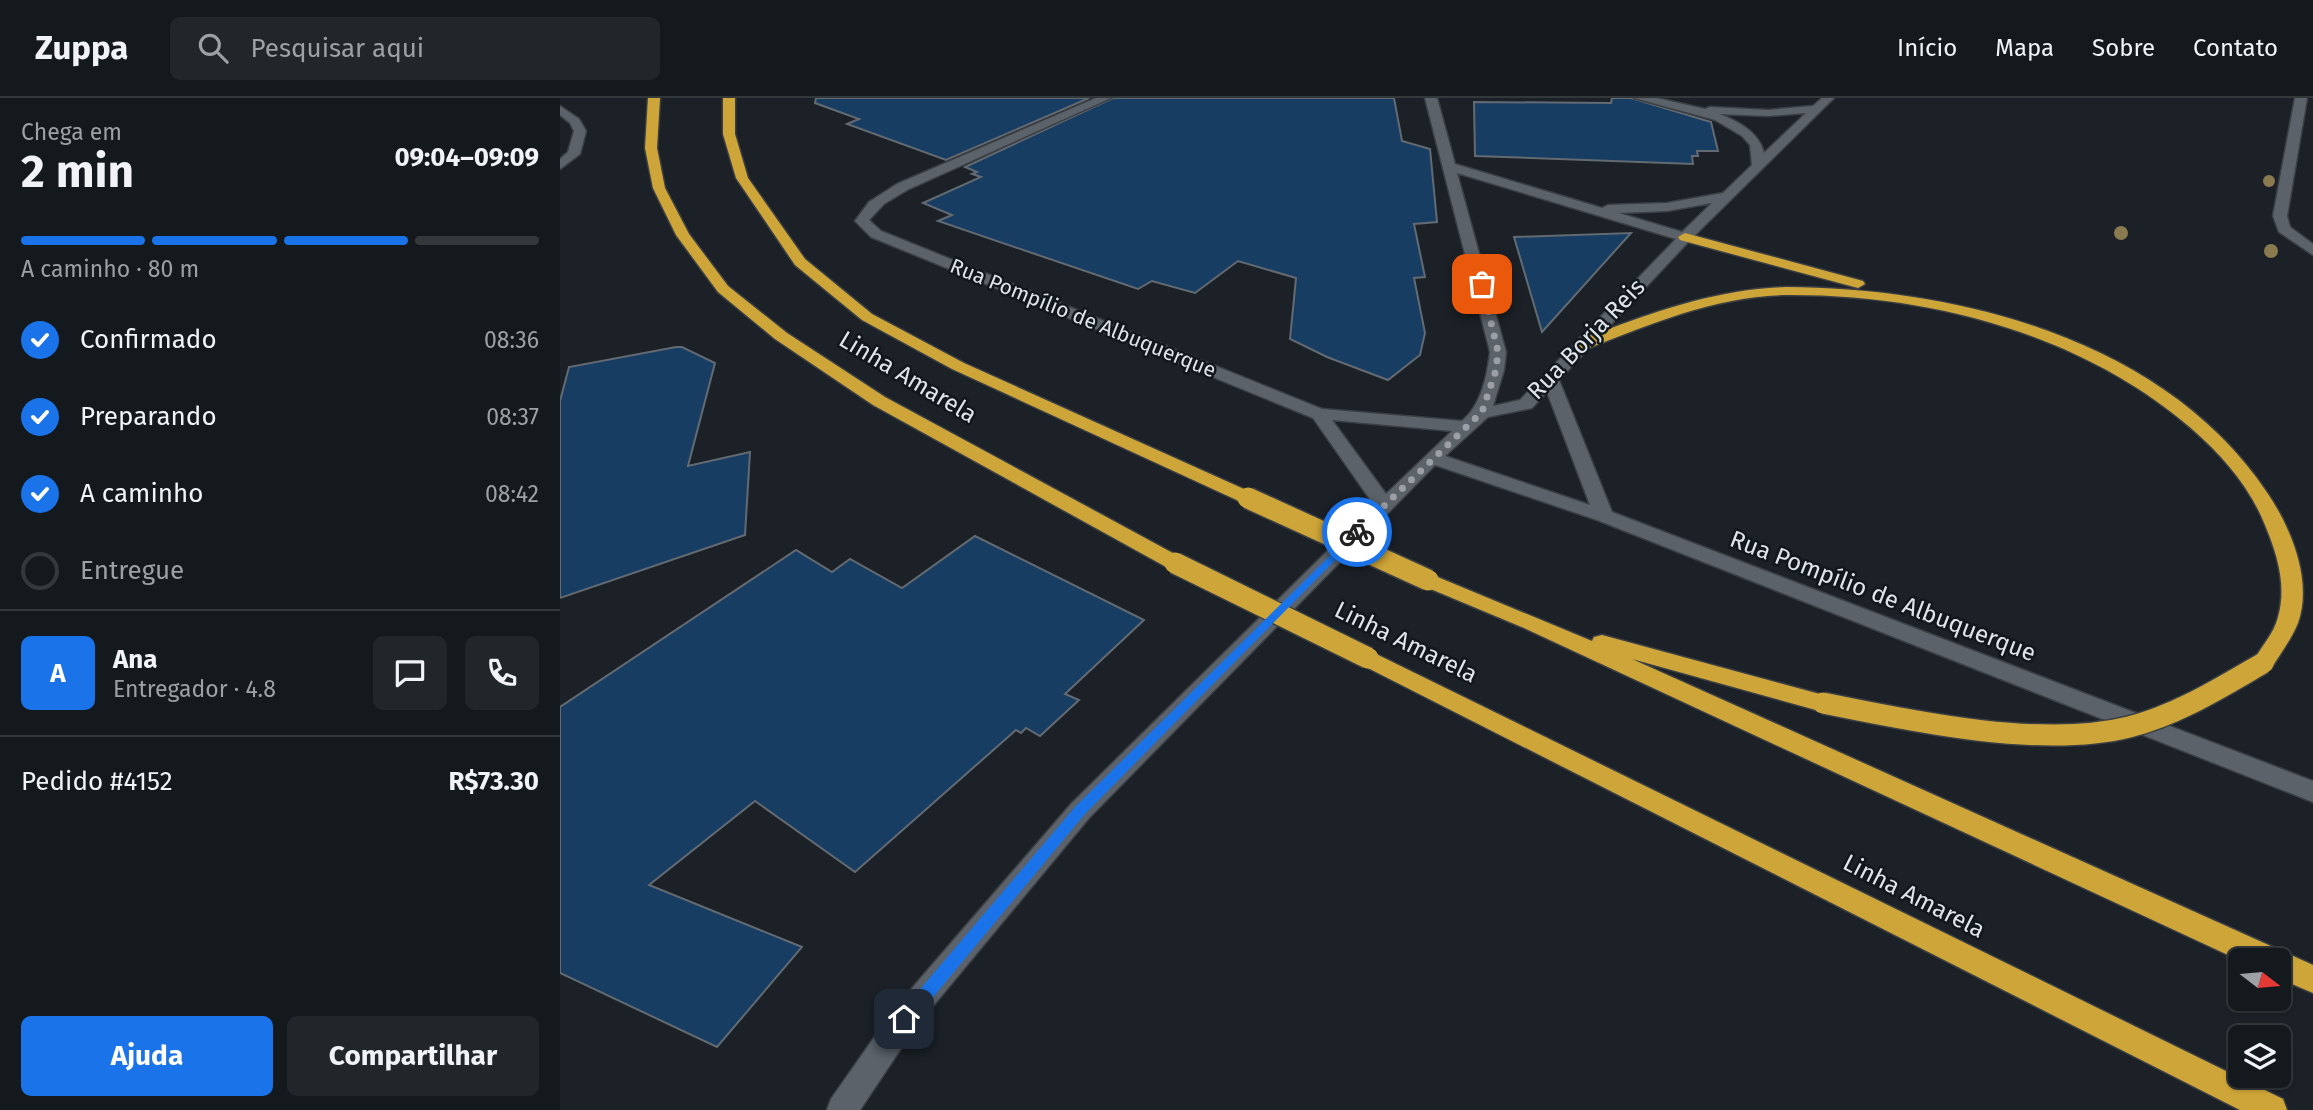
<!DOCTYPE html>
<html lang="pt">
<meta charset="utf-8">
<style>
:root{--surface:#14191d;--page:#21262a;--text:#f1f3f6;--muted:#9da0a4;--line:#33383b;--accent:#1a73e8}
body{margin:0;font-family:"Fira Sans",sans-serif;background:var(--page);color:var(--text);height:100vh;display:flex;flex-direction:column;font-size:26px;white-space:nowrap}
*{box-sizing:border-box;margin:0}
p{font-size:23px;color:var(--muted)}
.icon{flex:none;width:38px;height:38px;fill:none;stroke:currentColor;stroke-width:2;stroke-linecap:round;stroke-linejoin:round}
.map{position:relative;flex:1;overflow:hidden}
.details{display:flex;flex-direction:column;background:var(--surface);width:560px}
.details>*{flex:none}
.needle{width:46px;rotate:106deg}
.fabs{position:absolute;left:1668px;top:850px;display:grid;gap:14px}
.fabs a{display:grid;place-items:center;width:63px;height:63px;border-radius:10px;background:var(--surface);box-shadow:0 2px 5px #0004,0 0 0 2px var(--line);font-size:35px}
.pin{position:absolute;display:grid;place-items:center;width:60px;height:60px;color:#fff;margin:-30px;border-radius:14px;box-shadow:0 4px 10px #0006}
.courier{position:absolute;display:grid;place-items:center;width:70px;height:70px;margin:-35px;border:5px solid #1a73e8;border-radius:50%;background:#fff;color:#222;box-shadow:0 2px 9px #0007}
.head em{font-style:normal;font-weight:700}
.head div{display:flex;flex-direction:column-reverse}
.head{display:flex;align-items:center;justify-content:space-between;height:119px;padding:0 21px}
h1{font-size:46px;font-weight:700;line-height:52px}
.bar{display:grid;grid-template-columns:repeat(4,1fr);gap:10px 7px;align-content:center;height:84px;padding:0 21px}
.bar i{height:9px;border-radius:5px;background:var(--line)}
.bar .active{background:var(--accent)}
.bar p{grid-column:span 4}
.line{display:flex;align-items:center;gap:18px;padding:0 21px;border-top:2px solid var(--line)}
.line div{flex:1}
.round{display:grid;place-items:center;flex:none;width:74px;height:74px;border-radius:10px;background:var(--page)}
ol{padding:0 21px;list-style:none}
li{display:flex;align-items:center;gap:21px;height:77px}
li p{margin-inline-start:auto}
li .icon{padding:7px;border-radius:50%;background:var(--accent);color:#fff;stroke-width:4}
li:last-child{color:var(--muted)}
li i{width:38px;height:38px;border:4px solid var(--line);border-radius:50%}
.primary-button{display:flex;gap:14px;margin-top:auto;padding:14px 21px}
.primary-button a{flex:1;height:80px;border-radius:10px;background:var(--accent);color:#fff;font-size:28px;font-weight:700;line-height:80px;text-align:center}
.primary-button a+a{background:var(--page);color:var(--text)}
header{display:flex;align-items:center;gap:42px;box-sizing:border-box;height:98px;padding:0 35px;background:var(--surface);border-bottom:2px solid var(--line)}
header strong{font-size:33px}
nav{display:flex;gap:38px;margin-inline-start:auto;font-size:24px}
.search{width:490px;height:63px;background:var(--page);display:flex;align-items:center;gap:18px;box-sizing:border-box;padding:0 24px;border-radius:10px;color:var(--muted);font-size:26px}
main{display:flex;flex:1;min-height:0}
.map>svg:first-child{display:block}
.building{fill:#183d62;stroke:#636a72;stroke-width:2}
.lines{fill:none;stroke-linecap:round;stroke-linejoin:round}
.minor-casing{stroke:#3b3f44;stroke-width:3}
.highway-casing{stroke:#3b3f44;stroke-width:3}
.minor{fill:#5b626a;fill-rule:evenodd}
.highway{fill:#cea538;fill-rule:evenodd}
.highway-bridge-casing{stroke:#3b3f44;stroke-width:24;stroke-linecap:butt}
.highway-bridge{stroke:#cea538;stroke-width:21}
.tree{fill:#8a7a50}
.route{fill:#1a73e8}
.done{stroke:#9ca0a6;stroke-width:7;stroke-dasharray:0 12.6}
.labels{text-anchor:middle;stroke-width:5;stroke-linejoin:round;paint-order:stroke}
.far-street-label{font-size:21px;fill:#e1e5ea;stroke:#11171e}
.street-label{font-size:24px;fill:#e1e5ea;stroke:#11171e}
</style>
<header>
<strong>Zuppa</strong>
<div class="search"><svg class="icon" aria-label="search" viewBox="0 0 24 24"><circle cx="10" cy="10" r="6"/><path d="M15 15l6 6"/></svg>Pesquisar aqui</div>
<nav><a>Início</a><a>Mapa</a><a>Sobre</a><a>Contato</a></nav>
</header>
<main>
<section class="details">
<div class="head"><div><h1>2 min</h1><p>Chega em</p></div><em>09:04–09:09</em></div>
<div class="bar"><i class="active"></i><i class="active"></i><i class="active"></i><i></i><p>A caminho · 80 m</p></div>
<ol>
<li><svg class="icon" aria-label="check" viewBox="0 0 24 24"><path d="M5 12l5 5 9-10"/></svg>Confirmado<p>08:36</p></li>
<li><svg class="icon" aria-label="check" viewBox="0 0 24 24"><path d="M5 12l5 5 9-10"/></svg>Preparando<p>08:37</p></li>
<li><svg class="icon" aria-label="check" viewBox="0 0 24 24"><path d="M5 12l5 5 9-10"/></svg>A caminho<p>08:42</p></li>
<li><i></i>Entregue</li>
</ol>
<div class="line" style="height:126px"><b class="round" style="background:var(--accent);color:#fff">A</b><div><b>Ana</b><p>Entregador · 4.8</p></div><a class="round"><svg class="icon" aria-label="chat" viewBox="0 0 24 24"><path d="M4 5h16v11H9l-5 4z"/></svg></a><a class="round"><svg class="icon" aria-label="phone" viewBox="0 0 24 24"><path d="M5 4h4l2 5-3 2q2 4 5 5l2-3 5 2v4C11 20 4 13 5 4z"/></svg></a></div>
<div class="line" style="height:91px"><div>Pedido #4152</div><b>R$73.30</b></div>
<div class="primary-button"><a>Ajuda</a><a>Compartilhar</a></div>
</section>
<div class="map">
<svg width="1753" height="1012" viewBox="0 0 1753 1012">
<rect width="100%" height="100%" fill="#1b2127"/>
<path class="building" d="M256 0H529L386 62 287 26 299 21 255 5Z
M553 0H834L842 43 870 51 877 124 854 126 865 179 854 180 865 235 860 257 828 282 767 259 730 241 736 180 678 163 635 195 592 183 578 191 378 123 392 117 363 105 421 79 412 76 417 74 405 69Z
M1052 0H1071L1151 24 1158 53H1137L1138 58H1132L1133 66 915 58 914 4 1051 5Z
M1071 135 982 234 954 139Z
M116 249H122L155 265 128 368 190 354 185 437 0 500V303L9 269Z
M415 438 584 522 505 596 519 602 480 638 466 630 461 635 456 632 295 774 195 703 89 787 242 849 157 949 0 875V609L236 452 272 474 290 461 342 490Z"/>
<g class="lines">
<defs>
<path id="minor" d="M536 0H551L347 92 324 106 309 122 321 133 762 311 902 323C921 307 927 279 930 254L865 0H877L895 66 1042 110 1048 107 1107 105 1163 95 1192 67 1190 47 1182 38 1155 22 1074 0H1097L1145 11 1150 9 1208 12 1253 8 1262 0H1274L1130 142 999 282 1052 414 1753 683V704L1037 422 875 367 529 720 354 931 300 1012H267L271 1001 334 911 511 706 814 407 753 320 311 139 295 123 309 104 337 86ZM1246 15 1204 55C1199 34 1178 23 1159 16L1208 18ZM897 75 1116 141 960 302 933 308 944 272 946 254ZM1152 105 1122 134 1059 115 1107 113ZM987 294 1030 407 885 358 928 319 972 310ZM772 322 892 333 826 396Z
M1735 0H1747L1727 118 1730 129 1753 146V157L1719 134 1713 118Z
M0 8 19 21 26 33 20 56 0 71V61L8 54 14 33 10 25 0 17Z"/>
<path id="highway" d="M88 0H100L97 50 105 90 129 136 168 188 227 235 325 299 622 460 625 465 622 470H608L313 307 215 241 158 194 116 137 93 90 85 50Z
M163 0H175V36L188 80 245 161 312 216 404 265 695 396 697 400 695 404H681L392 271 302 222 235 167 176 80 163 36Z
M1125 135 1303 183 1305 186 1298 190 1120 142 1118 139Z
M1226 189C1400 190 1606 242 1708 396 1731 430 1753 483 1738 525 1731 542 1720 556 1711 571L1703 573 1695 571 1692 565C1700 550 1714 536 1718 519 1727 487 1717 456 1705 427 1690 389 1662 357 1632 331 1522 236 1370 196 1227 197 1157 198 1093 225 1029 250L1023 252 1015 247C1023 239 1038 235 1049 231 1107 209 1164 191 1226 189Z
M868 475 1032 543 1034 539 1042 537 1271 599 1274 605 1271 611 1263 614 1072 561 1753 867V895L1718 880V863H1681L964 530 861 487 858 482 861 477Z
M808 552 1723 1001 1727 1012H1680L800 566 797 560 800 554Z"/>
</defs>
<use href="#minor" class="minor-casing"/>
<use href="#highway" class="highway-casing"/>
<use href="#minor" class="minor"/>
<use href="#highway" class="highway"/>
<defs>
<path id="highway-bridge" d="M688 400 868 482
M615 465 808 560
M1263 605C1351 623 1481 651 1569 629 1617 617 1660 590 1703 565"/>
</defs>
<use href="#highway-bridge" class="highway-bridge-casing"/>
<use href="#highway-bridge" class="highway-bridge"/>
</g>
<g class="tree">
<circle cx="1709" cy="83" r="6"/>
<circle cx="1561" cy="135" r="7"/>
<circle cx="1711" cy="153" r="7"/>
</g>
<path class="route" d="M797 431 802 434 800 437 524 717 350 927 344 929 339 927 336 921 339 916 515 709Z"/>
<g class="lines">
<path class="done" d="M797 434 922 314 936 272 938 254 922 186"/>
</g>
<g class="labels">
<g class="far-street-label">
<text transform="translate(523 220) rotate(22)" y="7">Rua Pompílio de Albuquerque</text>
</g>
<g class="street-label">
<text transform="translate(1026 241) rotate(-46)" y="8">Rua Borja Reis</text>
<text transform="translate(348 279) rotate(31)" y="8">Linha Amarela</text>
<text transform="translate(1323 498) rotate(21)" y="8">Rua Pompílio de Albuquerque</text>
<text transform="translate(846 544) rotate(26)" y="8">Linha Amarela</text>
<text transform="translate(1354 798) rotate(27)" y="8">Linha Amarela</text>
</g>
</g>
</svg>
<div class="fabs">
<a><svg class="needle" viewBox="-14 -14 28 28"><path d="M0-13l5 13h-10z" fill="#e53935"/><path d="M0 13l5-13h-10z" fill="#9da0a4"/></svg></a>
<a><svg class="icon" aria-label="layers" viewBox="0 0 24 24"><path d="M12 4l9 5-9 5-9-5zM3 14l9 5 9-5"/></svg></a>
</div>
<div class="pin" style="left:922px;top:186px;background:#ea580c"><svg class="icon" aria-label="bag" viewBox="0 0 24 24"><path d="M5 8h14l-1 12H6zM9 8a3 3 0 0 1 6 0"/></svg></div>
<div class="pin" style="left:344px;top:921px;background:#1f2937"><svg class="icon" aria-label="home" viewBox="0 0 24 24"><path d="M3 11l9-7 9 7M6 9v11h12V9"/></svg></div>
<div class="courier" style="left:797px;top:434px"><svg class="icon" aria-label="bike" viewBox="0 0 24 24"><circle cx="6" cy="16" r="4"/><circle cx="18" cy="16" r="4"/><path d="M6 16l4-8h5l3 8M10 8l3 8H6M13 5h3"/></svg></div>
</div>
</main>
